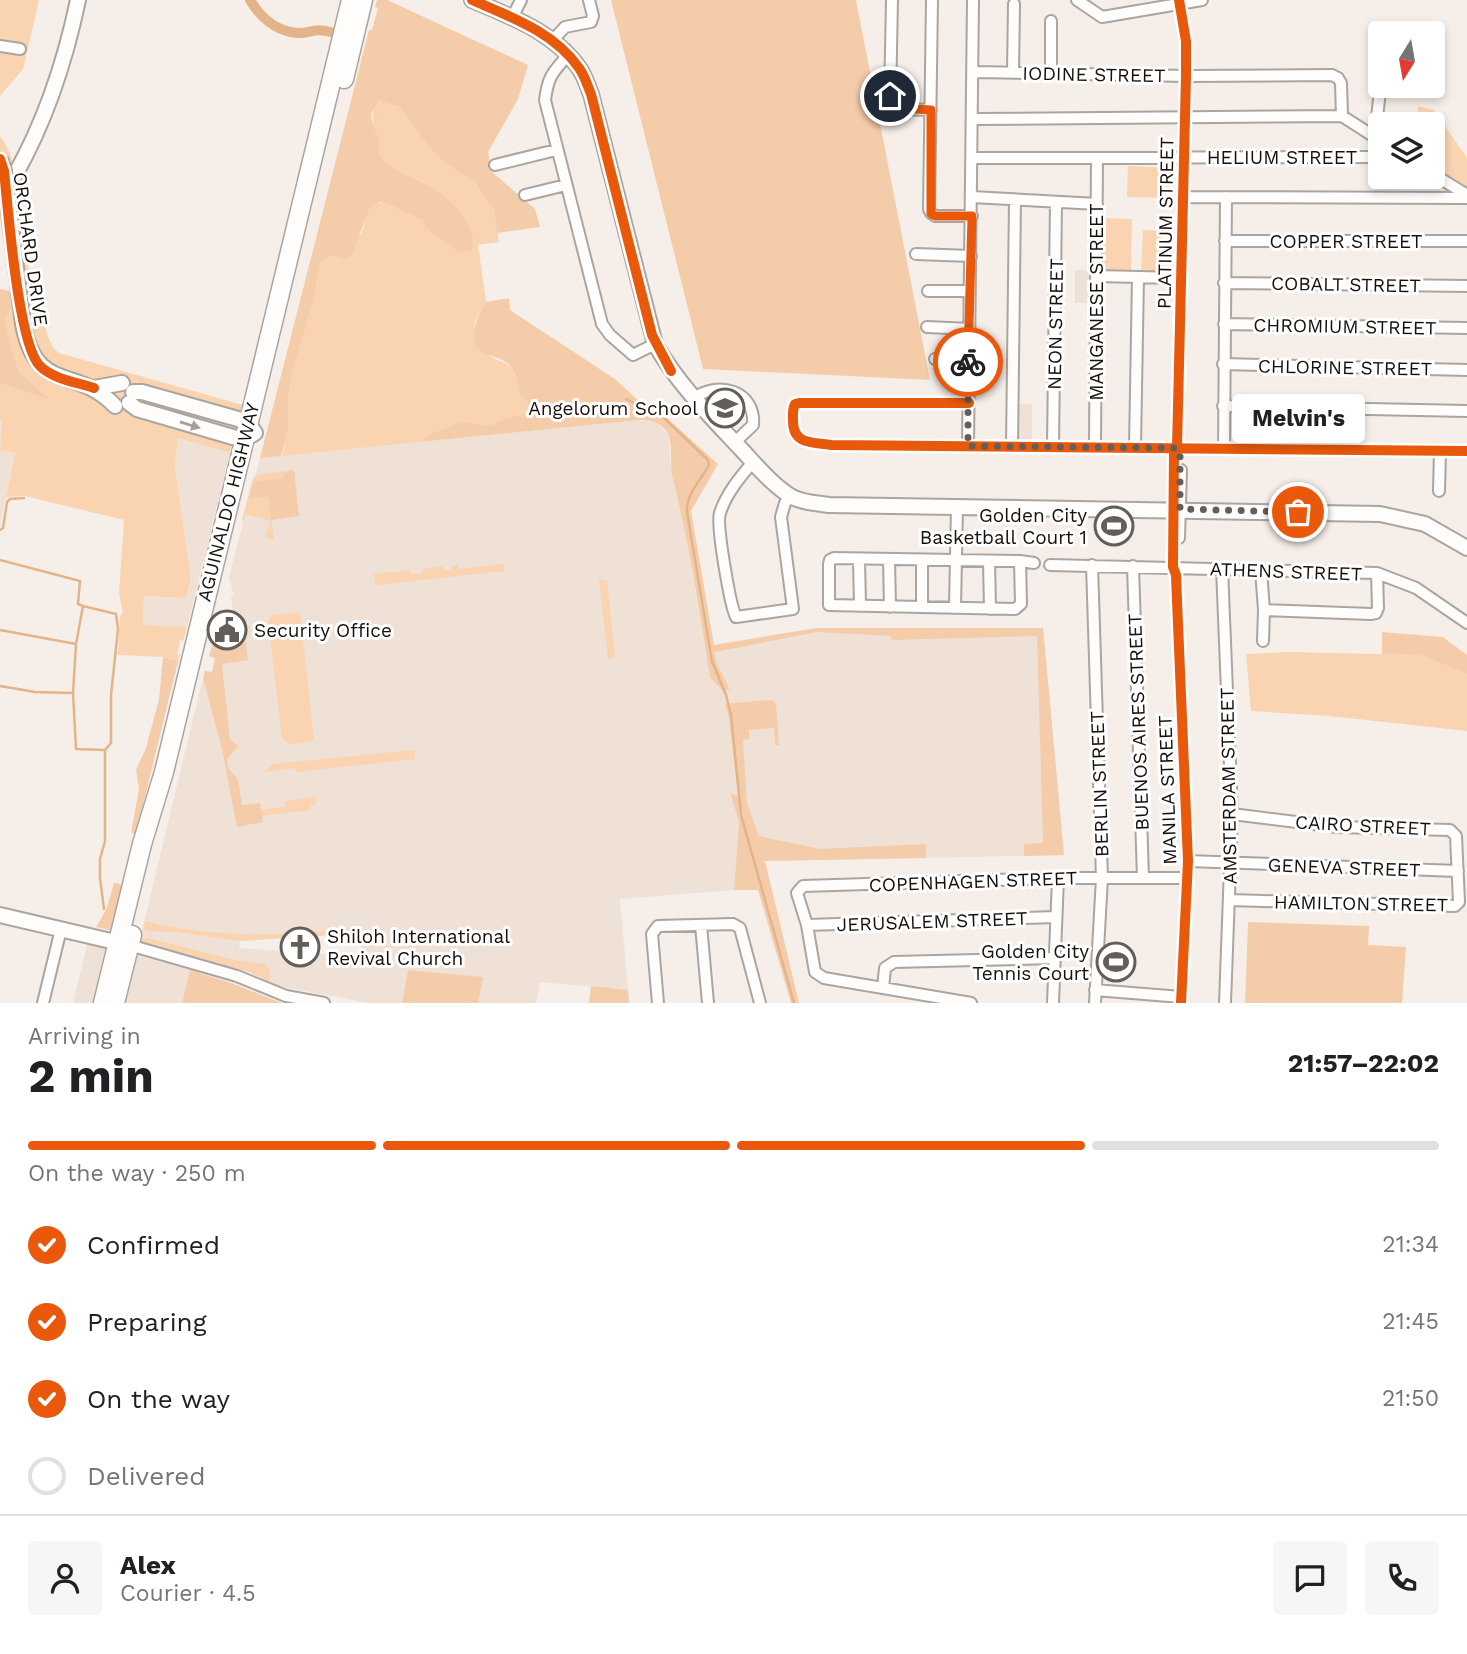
<!DOCTYPE html>
<meta charset="utf-8">
<style>
:root{--surface:#fff;--page:#f6f6f6;--text:#202124;--muted:#757577;--line:#e0e0e0;--accent:#ea580c}
body{margin:0;font-family:"Work Sans",sans-serif;background:var(--page);color:var(--text);height:100vh;display:flex;flex-direction:column;font-size:26px;white-space:nowrap}
*{box-sizing:border-box;margin:0}
p{font-size:23px;color:var(--muted)}
.icon{flex:none;width:38px;height:38px;fill:none;stroke:currentColor;stroke-width:2;stroke-linecap:round;stroke-linejoin:round}
.map{position:relative;height:1003px;overflow:hidden}
.sheet{display:flex;flex-direction:column;background:var(--surface);flex:1}
.sheet>*{flex:none}
.needle{width:46px;rotate:191deg}
.fabs{position:absolute;left:1368px;top:21px;display:grid;gap:14px}
.fabs a{display:grid;place-items:center;width:77px;height:77px;border-radius:7px;background:var(--surface);box-shadow:0 4px 10px #0003;font-size:35px}
.pin{position:absolute;display:grid;place-items:center;width:60px;height:60px;color:#fff;margin:-30px;border:4px solid #fff;border-radius:50%;box-shadow:0 2px 7px #0007}
.courier{position:absolute;display:grid;place-items:center;width:70px;height:70px;margin:-35px;border:5px solid #ea580c;border-radius:50%;background:#fff;color:#222;box-shadow:0 2px 9px #0007}
.bubble{position:absolute;height:49px;border-radius:7px;background:var(--surface);box-shadow:0 4px 10px #0003;font-size:23px;font-weight:700;line-height:49px;text-align:center}
.overview em{font-style:normal;font-weight:700}
.overview div{display:flex;flex-direction:column-reverse}
.overview{display:flex;align-items:center;justify-content:space-between;height:119px;padding:0 28px}
h1{font-size:46px;font-weight:700;line-height:52px}
.bar{display:grid;grid-template-columns:repeat(4,1fr);gap:10px 7px;align-content:center;height:84px;padding:0 28px}
.bar i{height:9px;border-radius:5px;background:var(--line)}
.bar .active{background:var(--accent)}
.bar p{grid-column:span 4}
.line{display:flex;align-items:center;gap:18px;padding:0 28px;border-top:2px solid var(--line)}
.line div{flex:1}
.round{display:grid;place-items:center;flex:none;width:74px;height:74px;border-radius:7px;background:var(--page)}
ol{padding:0 28px;list-style:none}
li{display:flex;align-items:center;gap:21px;height:77px}
li p{margin-inline-start:auto}
li .icon{padding:7px;border-radius:50%;background:var(--accent);color:#fff;stroke-width:4}
li:last-child{color:var(--muted)}
li i{width:38px;height:38px;border:4px solid var(--line);border-radius:50%}
.map>svg:first-child{display:block}
.built{fill:#efe1d6;fill-rule:evenodd}
.green{fill:#fad3b1}
.forest{fill:#f4ccaa}
.lines{fill:none;stroke-linecap:round;stroke-linejoin:round}
.stream{stroke:#e3b489;stroke-width:2.5}
.canal{stroke:#e3b489;stroke-width:10}
.minor-casing{stroke:#aaa5a0;stroke-width:14}
.tertiary-casing{stroke:#aaa5a0;stroke-width:18}
.trunk-casing{stroke:#aaa5a0;stroke-width:21}
.minor{stroke:#fefdfc;stroke-width:10}
.tertiary{stroke:#fefdfc;stroke-width:14}
.trunk{stroke:#fefdfc;stroke-width:18}
.tertiary-bridge-casing{stroke:#aaa5a0;stroke-width:18;stroke-linecap:butt}
.tertiary-bridge{stroke:#fefdfc;stroke-width:14}
.cycleway-casing{stroke:#fefefe;stroke-width:15}
.cycleway{stroke:#e8590c;stroke-width:10}
.oneway{fill:#a19e9c}
.done{stroke:#645e59;stroke-width:7;stroke-dasharray:0 12.6}
.route{stroke:#ea580c;stroke-width:9}
.labels{text-anchor:middle;stroke-width:6;stroke-linejoin:round;paint-order:stroke}
.street-label{font-size:19px;fill:#15100c;stroke:#fefefe}
.poi-label{font-size:19px;fill:#15100c;stroke:#fefefe;text-anchor:end}
</style>
<div class="map">
<svg width="1467" height="1003" viewBox="0 0 1467 1003">
<rect width="100%" height="100%" fill="#f6efe9"/>
<path class="built" d="M1075 270H1092L1093 303H1075Z
M0 383 27 392 0 526Z
M1017 404H1032V439H1016Z
M639 420 657 423 668 434 672 478 684 523 710 677 730 688 716 662 714 645 817 628H1043L1064 855 765 861 750 830 735 719 725 704 729 719 738 797 730 794 739 822 734 890 620 899 628 990 540 982 536 1003H478L482 977 408 971 402 1003H368L278 986 250 972 139 943 203 678 205 671 212 672 215 658 209 656 211 648 220 632 222 636 235 633 231 597 234 596 229 577 260 458ZM361 933 360 957 239 948 240 941Z
M178 438 230 453 187 627 143 626 144 596 186 598 191 578 175 468Z
M88 942 109 947 95 1003H73Z
M136 955 190 970 182 1003H124Z"/>
<path class="green" d="M0 0H39L23 69 0 96Z
M383 99 399 106 428 146 446 164 477 184 483 196 494 209 499 242 478 245 486 302C470 322 469 343 492 357 498 362 506 361 511 368 522 385 510 388 531 406L532 413 506 418 491 425 461 422 430 434 420 442 282 456 288 431V398L292 373 313 302 321 261C333 254 355 244 362 232 366 225 364 216 368 210 381 192 409 214 423 220L453 204C443 196 433 188 421 181 408 174 387 172 379 156 377 151 380 145 378 140 374 125 370 118 376 102Z
M1418 106 1434 110 1467 158V194L1433 173V124H1417Z
M0 136C22 164 19 217 25 251 29 273 36 294 42 315 45 327 49 346 59 353L243 405 230 453 178 438 175 468 191 578 186 598 144 596 143 625 187 627 183 641 180 640 177 654 180 655 178 661 163 657 118 655 120 616 123 612 119 593 124 520 25 496 6 497 15 453 0 450 2 421H0V383L47 398 19 372 11 347 5 321 12 306 0 217Z
M1128 166 1170 168 1169 198 1127 197Z
M1104 218 1132 219 1131 270H1103Z
M1143 230 1163 231 1162 273 1141 272Z
M287 471 282 478 254 482 250 499 268 497 274 540 265 538 270 521 246 514 244 521 242 520 253 478 259 474Z
M504 564 505 571 376 585 374 574 410 570 411 574 422 573V569L443 566 444 571 451 570V566L458 565 459 569Z
M599 580H607L615 658 608 659Z
M300 612 314 741 289 744 282 738 268 620 273 615Z
M1288 652 1420 655 1467 674V731L1329 716 1251 711 1246 654Z
M414 750 415 759 296 772 295 768 264 772 273 764Z
M315 797 316 805 310 806V810L262 816 261 810 285 807V801Z
M145 921C217 939 287 936 360 927L361 933 240 941 177 932 147 931 144 928Z
M148 938 239 961 265 964 270 970 269 982 250 972 139 943 142 939Z
M1108 945H1125L1124 980 1107 979Z"/>
<path class="forest" d="M377 0H387L528 65 518 99 488 152 492 172 535 209 540 227 497 233 494 209 483 196 477 184 446 164 428 146 399 106 379 100 371 114C372 123 376 131 379 140 381 148 376 153 383 160 394 172 407 174 420 181 443 192 481 222 471 251L459 252 426 228 423 220C408 214 396 205 380 202L369 209 352 255 345 259 332 255 321 261 313 302 292 373 288 398V431L281 456 260 458 369 30H372L378 8 375 7Z
M611 0H856L930 380 703 369Z
M0 289 10 291 12 306 5 321 11 347 19 372 49 399 0 383Z
M509 298 510 310 615 379 639 401 666 417 718 464 691 511 714 645 817 628H1043L1064 855 1024 856V844L1043 843 1037 636 892 640 891 636 817 632 715 652 716 662 730 689 722 690 710 677C699 611 690 545 673 480 669 466 674 446 667 432 661 422 649 420 639 420L420 442 430 434 461 422 491 425 506 418 532 413 531 406C510 388 522 384 511 367 500 351 467 361 475 327 478 316 479 311 486 302Z
M294 470 299 516 271 520 268 497 249 499 254 482 282 478 287 471Z
M243 625 248 660 222 664 230 739 238 746 227 759 228 768 238 779 242 805 260 803 263 822 237 827 222 749 203 678 205 671 212 672 215 658 209 656 216 635 220 632 222 636 234 633V626Z
M1382 632 1443 637 1467 655V674L1420 655 1382 654Z
M163 657 178 661 136 834 131 833 139 789 136 770 146 748 159 699Z
M767 700 774 701 776 705 779 745H775L774 728 749 730V739L743 740 747 803 759 836 820 849 926 844V858L765 861 799 1003H791L758 890H734L739 822 730 793 738 796 729 719 725 704Z
M114 883 124 885 113 931 96 927 106 910Z
M1248 922 1369 926 1368 945 1406 947 1402 1003H1245Z
M190 970 234 984 282 1003H182Z
M408 970 483 977 478 1003H402Z
M591 986 628 990 629 1003H589Z"/>
<g class="lines">
<path class="stream" d="M626 399 664 418 708 460 709 465C701 480 686 494 687 512L712 661 726 695 731 715 741 815 794 1003
M0 530 3 528 7 502 10 499 24 498
M0 560 80 581 78 604 83 606 76 644 73 693 35 692 0 686
M0 630 76 644
M73 693 76 749 105 750 111 743V695L118 629 116 614 83 606
M104 909 100 878V859L105 841V750"/>
<path class="canal" d="M250 0C260 17 276 31 297 33 311 34 312 27 331 32"/>
<defs>
<path id="minor" d="M892 0 890 101 892 105 899 109 931 110
M932 0 929 209 931 213 935 216H972
M1077 0 1102 17 1202 0
M1179 0 1186 41V76L1177 448 1174 454 1173 567 1176 575 1177 600 1188 861 1181 1003
M512 18 521 0
M1051 21V74
M552 41 565 27 591 22 593 16 589 0
M0 46 20 49
M568 55C553 72 548 76 545 100L602 324 610 335 633 355 655 344
M974 72 1186 76 1332 75 1338 78 1341 83 1342 116
M1013 73 1014 4
M974 119 1342 116 1381 141
M1375 137 1380 90
M973 158 1381 157
M495 165 556 150
M1433 174 1467 195
M525 195 566 185
M972 197 1097 204
M1184 197 1467 198
M1225 241H1467
M916 254 971 256
M1096 276 1181 278
M1224 283 1467 286
M928 291H970
M1224 324 1467 328
M927 327 970 329
M935 359 968 361
M1223 364 1467 370
M693 399C717 380 756 390 753 425L735 442
M969 403H799L795 404C792 410 793 415 793 421 793 445 813 442 831 445L1467 451
M1223 406 1467 411
M968 446 973 0
M1012 446 1015 200
M1053 446 1056 202
M1095 446 1097 158
M1135 447 1138 277
M1224 449 1226 197
M753 462C740 477 726 494 720 513 716 524 730 605 736 617L793 609 781 517 785 503 791 496
M1439 491 1440 451
M1179 538 1181 470
M859 559 860 606
M889 559 890 607
M922 560V607
M989 561 990 609
M1020 561 1021 604 1015 609 829 605V564L830 560 834 558 1020 561 1034 563
M1050 565 1377 573 1416 588 1467 623
M1092 565 1102 878 1095 1003
M1133 566 1143 878
M1222 568 1232 814 1225 1003
M1261 570 1264 610 1371 614 1376 613 1378 608 1377 573
M955 608 957 506
M1263 641 1264 610
M1188 861 1458 871
M1229 900 1455 906 1459 902 1456 836 1450 830 1337 827 1232 814
M701 925 708 1003
M807 925 1056 917
M129 945 237 976 286 996 324 1003
M883 988 885 968 894 962 1055 958
M1095 990 1181 997
M43 1003 61 929
M658 1003 652 934 658 926 733 924 740 928 760 1003
M971 1003 824 978 815 972 807 925 797 893 803 886 1058 878H1187
M1053 1003 1058 878"/>
<path id="tertiary" d="M472 0C511 17 554 32 579 68 585 76 587 85 591 94L655 344C678 384 709 415 741 449 756 465 772 485 792 497 804 503 816 503 829 505L1380 514 1425 524 1467 548
M15 175C46 120 65 62 78 0
M23 324C36 395 77 365 115 406
M94 388 122 383
M129 403 137 409 243 440 255 433 248 423 238 419 142 392H133
M0 915 128 945"/>
<path id="trunk" d="M344 79 363 0
M103 1003 142 844 164 772 351 0
M115 1003 132 935"/>
</defs>
<use href="#minor" class="minor-casing"/>
<use href="#tertiary" class="tertiary-casing"/>
<use href="#trunk" class="trunk-casing"/>
<use href="#minor" class="minor"/>
<use href="#tertiary" class="tertiary"/>
<use href="#trunk" class="trunk"/>
<defs>
<path id="tertiary-bridge" d="M0 159 4 171 23 324"/>
</defs>
<use href="#tertiary-bridge" class="tertiary-bridge-casing"/>
<use href="#tertiary-bridge" class="tertiary-bridge"/>
<defs>
<path id="cycleway" d="M472 0C511 17 554 32 579 68 585 76 587 85 591 94L652 335 671 371
M1179 0 1186 41V76L1177 448 1174 454 1173 567 1176 575 1177 600 1188 861 1181 1003
M0 159 4 171C8 207 18 345 40 366 53 379 76 382 94 388
M969 403H799L795 404C792 410 793 415 793 421 793 445 813 442 831 445L1467 451"/>
</defs>
<use href="#cycleway" class="cycleway-casing"/>
<use href="#cycleway" class="cycleway"/>
</g>
<defs><path id="oneway-solid" d="M-6-.8H1V-3.2L6.5 0L1 3.2V.8H-6Z" transform="scale(1.75)"/></defs>
<use class="oneway" href="#oneway-solid" transform="translate(190 425) rotate(17)"/>
<g class="lines">
<path class="done" d="M968 362V446L1177 448 1180 455V509L1298 512"/>
<path class="route" d="M890 96 892 105 895 108 931 110V214L935 216H972L968 362"/>
</g>
<defs>
<symbol id="school-ring" viewBox="-11 -11 22 22"><circle r="9.5" fill="#fefefe" stroke="#645e59" stroke-width="1.5"/><path d="M0-5L7-2L0 1L-7-2ZM-4 1L0 2.5L4 1V4Q0 6-4 4Z" fill="#645e59"/></symbol>
<symbol id="stadium-ring" viewBox="-11 -11 22 22"><circle r="9.5" fill="#fefefe" stroke="#645e59" stroke-width="1.5"/><path d="M0-5a6.5 5 0 1 0 0 10a6.5 5 0 1 0 0-10ZM-3.5-1.8h7v3.6h-7Z" fill="#645e59"/></symbol>
<symbol id="civic-ring" viewBox="-11 -11 22 22"><circle r="9.5" fill="#fefefe" stroke="#645e59" stroke-width="1.5"/><path d="M-.6-6.5H3V-4.5H.6V-3L4-1V1h2V6H-6V1h2V-1L-.6-3ZM-1.2 2.5V6h2.4V2.5Z" fill="#645e59"/></symbol>
<symbol id="church-ring" viewBox="-11 -11 22 22"><circle r="9.5" fill="#fefefe" stroke="#645e59" stroke-width="1.5"/><path d="M-1.2-6h2.4v3.5h3.3v2.4h-3.3V6h-2.4V-.1h-3.3v-2.4h3.3Z" fill="#645e59"/></symbol>
</defs>
<g fill-rule="evenodd">
<use href="#school-ring" x="703" y="386" width="44" height="44"/>
<use href="#stadium-ring" x="1092" y="504" width="44" height="44"/>
<use href="#civic-ring" x="205" y="608" width="44" height="44"/>
<use href="#church-ring" x="278" y="925" width="44" height="44"/>
<use href="#stadium-ring" x="1094" y="940" width="44" height="44"/>
</g>
<g class="labels">
<g class="street-label">
<text transform="translate(1094 74) rotate(1)" y="7">IODINE STREET</text>
<text x="1282" y="164">HELIUM STREET</text>
<text transform="translate(1165 223) rotate(-89)" y="7">PLATINUM STREET</text>
<text x="1346" y="248">COPPER STREET</text>
<text transform="translate(31 249) rotate(82)" y="7">ORCHARD DRIVE</text>
<text transform="translate(1346 284) rotate(1)" y="7">COBALT STREET</text>
<text transform="translate(1096 302) rotate(-90)" y="7">MANGANESE STREET</text>
<text transform="translate(1055 324) rotate(-89)" y="7">NEON STREET</text>
<text transform="translate(1345 326) rotate(1)" y="7">CHROMIUM STREET</text>
<text transform="translate(1345 367) rotate(1)" y="7">CHLORINE STREET</text>
<text transform="translate(228 502) rotate(-76)" y="7">AGUINALDO HIGHWAY</text>
<text transform="translate(1286 571) rotate(2)" y="7">ATHENS STREET</text>
<text transform="translate(1138 722) rotate(-92)" y="7">BUENOS AIRES STREET</text>
<text transform="translate(1099 784) rotate(-92)" y="7">BERLIN STREET</text>
<text transform="translate(1228 786) rotate(-91)" y="7">AMSTERDAM STREET</text>
<text transform="translate(1167 790) rotate(-92)" y="7">MANILA STREET</text>
<text transform="translate(1363 825) rotate(3)" y="7">CAIRO STREET</text>
<text transform="translate(1344 867) rotate(2)" y="7">GENEVA STREET</text>
<text transform="translate(973 881) rotate(-2)" y="7">COPENHAGEN STREET</text>
<text transform="translate(1361 903) rotate(1)" y="7">HAMILTON STREET</text>
<text transform="translate(932 921) rotate(-2)" y="7">JERUSALEM STREET</text>
</g>
<g class="poi-label">
<text x="698" y="415">Angelorum School</text>
<text x="1087" y="522">Golden City<tspan x="1087" dy="22">Basketball Court 1</tspan></text>
<text x="254" y="637" text-anchor="start">Security Office</text>
<text x="327" y="943" text-anchor="start">Shiloh International<tspan x="327" dy="22">Revival Church</tspan></text>
<text x="1089" y="958">Golden City<tspan x="1089" dy="22">Tennis Court</tspan></text>
</g>
</g>
</svg>
<div class="fabs">
<a><svg class="needle" viewBox="-14 -14 28 28"><path d="M0-13l5 13h-10z" fill="#e53935"/><path d="M0 13l5-13h-10z" fill="#757577"/></svg></a>
<a><svg class="icon" aria-label="layers" viewBox="0 0 24 24"><path d="M12 4l9 5-9 5-9-5zM3 14l9 5 9-5"/></svg></a>
</div>
<div class="pin" style="left:1298px;top:512px;background:#ea580c"><svg class="icon" aria-label="bag" viewBox="0 0 24 24"><path d="M5 8h14l-1 12H6zM9 8a3 3 0 0 1 6 0"/></svg></div>
<div class="pin" style="left:890px;top:96px;background:#1f2937"><svg class="icon" aria-label="home" viewBox="0 0 24 24"><path d="M3 11l9-7 9 7M6 9v11h12V9"/></svg></div>
<div class="courier" style="left:968px;top:362px"><svg class="icon" aria-label="bike" viewBox="0 0 24 24"><circle cx="6" cy="16" r="4"/><circle cx="18" cy="16" r="4"/><path d="M6 16l4-8h5l3 8M10 8l3 8H6M13 5h3"/></svg></div>
<div class="bubble" style="left:1232px;top:394px;width:133px">Melvin's</div>
</div>
<section class="sheet">
<div class="overview"><div><h1>2 min</h1><p>Arriving in</p></div><em>21:57–22:02</em></div>
<div class="bar"><i class="active"></i><i class="active"></i><i class="active"></i><i></i><p>On the way · 250 m</p></div>
<ol>
<li><svg class="icon" aria-label="check" viewBox="0 0 24 24"><path d="M5 12l5 5 9-10"/></svg>Confirmed<p>21:34</p></li>
<li><svg class="icon" aria-label="check" viewBox="0 0 24 24"><path d="M5 12l5 5 9-10"/></svg>Preparing<p>21:45</p></li>
<li><svg class="icon" aria-label="check" viewBox="0 0 24 24"><path d="M5 12l5 5 9-10"/></svg>On the way<p>21:50</p></li>
<li><i></i>Delivered</li>
</ol>
<div class="line" style="height:126px"><a class="round"><svg class="icon" aria-label="person" viewBox="0 0 24 24"><circle cx="12" cy="8" r="4"/><path d="M4 21q1-7 8-7t8 7"/></svg></a><div><b>Alex</b><p>Courier · 4.5</p></div><a class="round"><svg class="icon" aria-label="chat" viewBox="0 0 24 24"><path d="M4 5h16v11H9l-5 4z"/></svg></a><a class="round"><svg class="icon" aria-label="phone" viewBox="0 0 24 24"><path d="M5 4h4l2 5-3 2q2 4 5 5l2-3 5 2v4C11 20 4 13 5 4z"/></svg></a></div>
</section>
